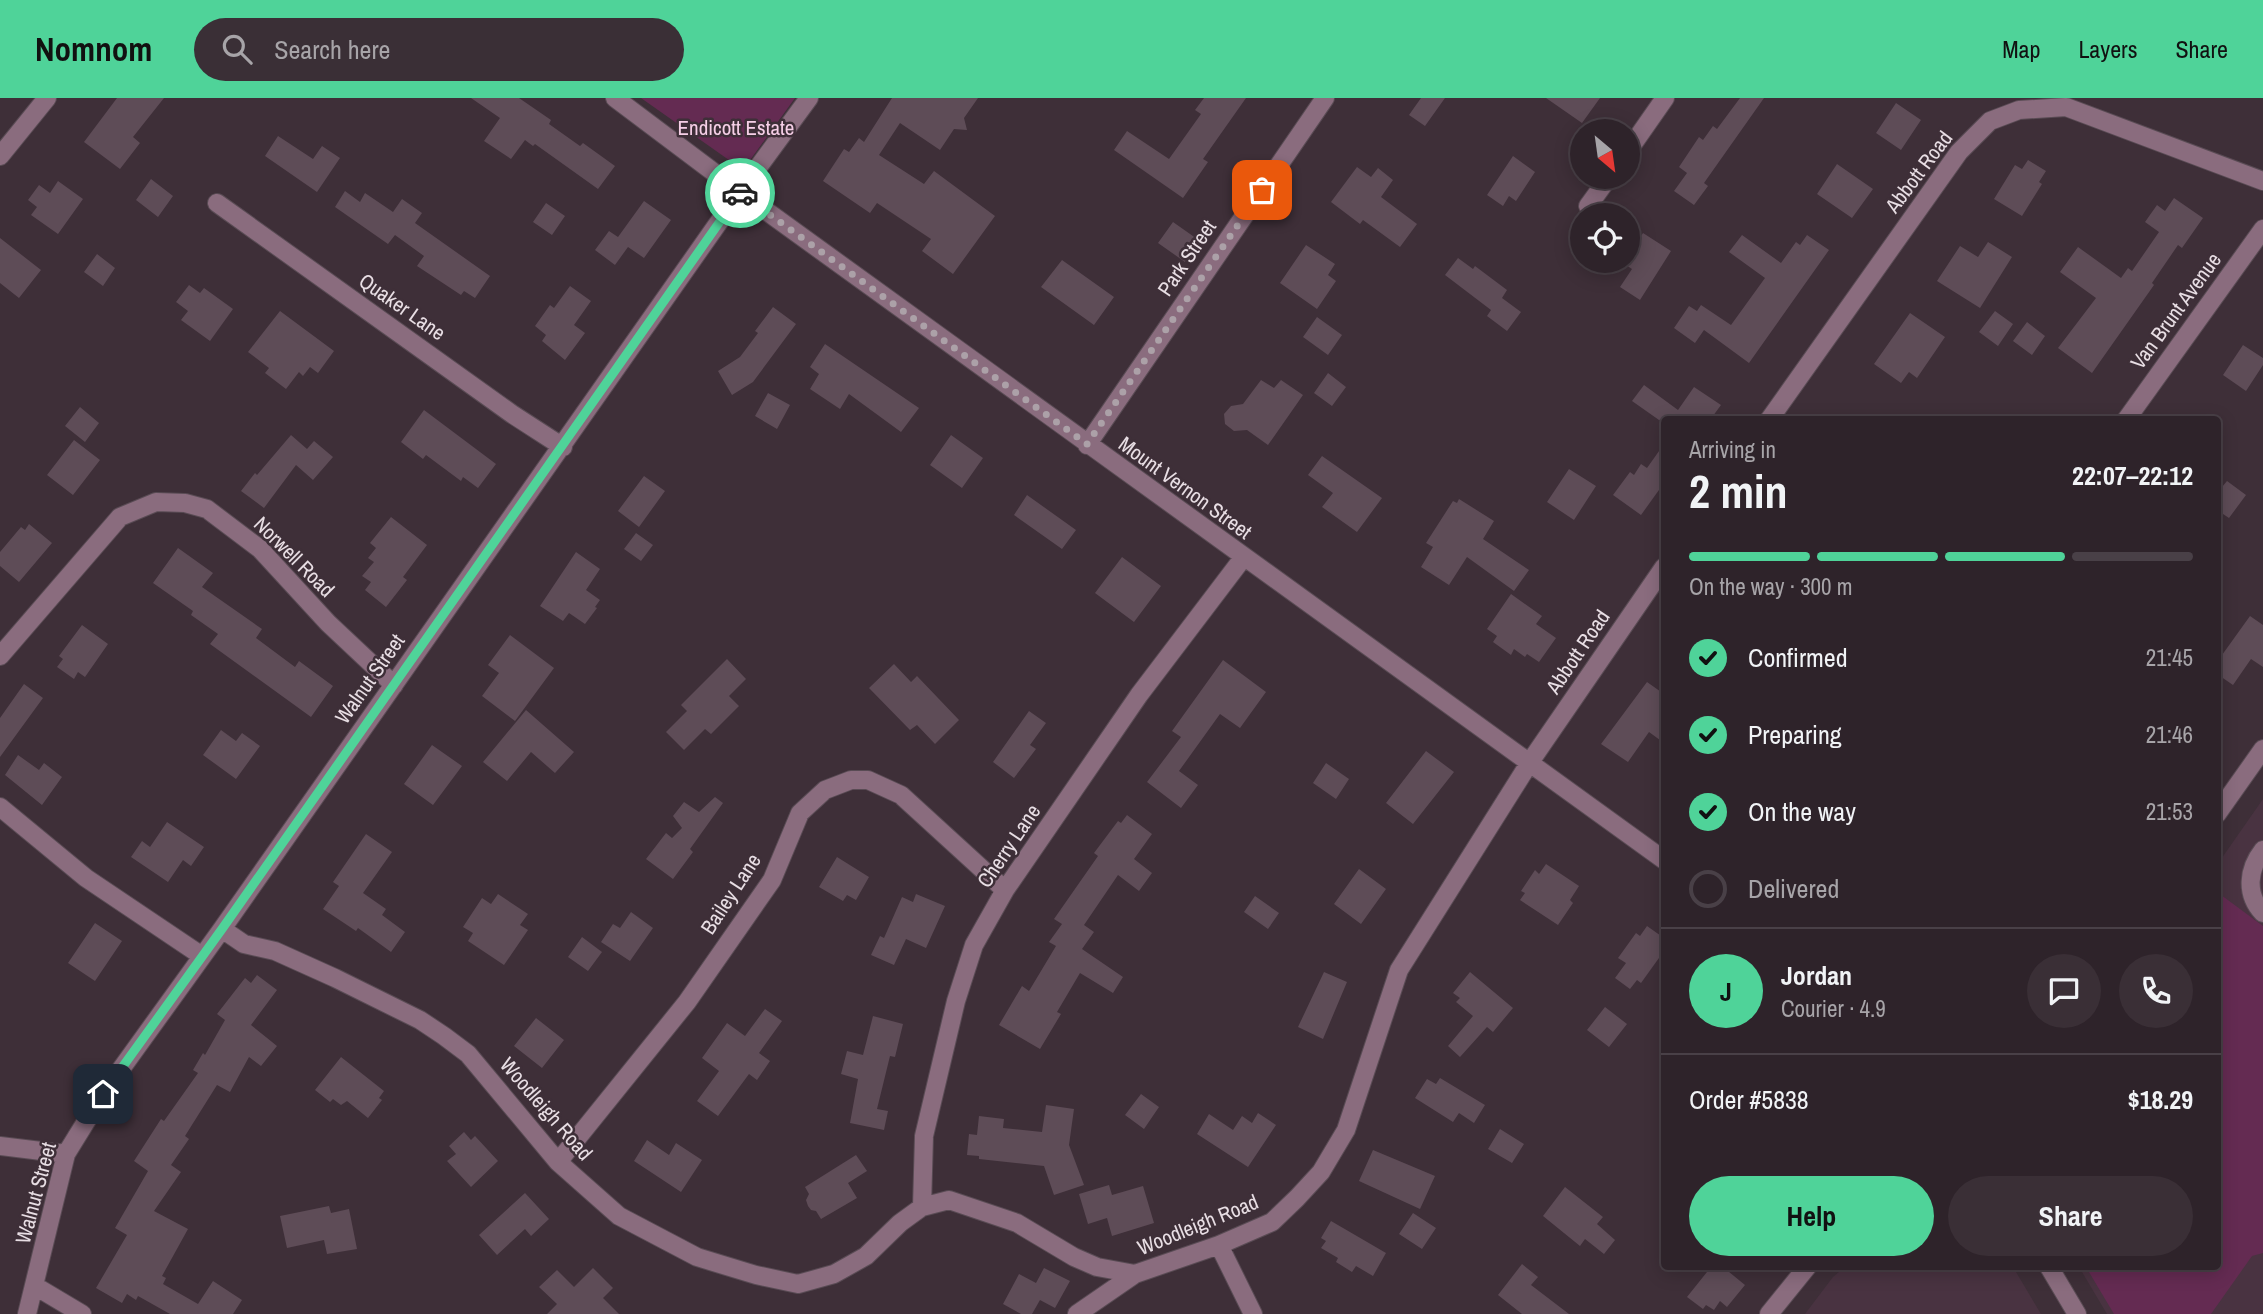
<!DOCTYPE html>
<meta charset="utf-8">
<style>
:root{--surface:#2e232a;--page:#3a2f36;--text:#f1f3f6;--muted:#a7a4a8;--line:#494047;--accent:#4fd399}
body{margin:0;font-family:"Archivo Narrow",sans-serif;background:var(--page);color:var(--text);height:100vh;display:flex;flex-direction:column;font-size:26px;white-space:nowrap}
*{box-sizing:border-box;margin:0}
p{font-size:23px;color:var(--muted)}
.icon{flex:none;width:38px;height:38px;fill:none;stroke:currentColor;stroke-width:2;stroke-linecap:round;stroke-linejoin:round}
.map{position:relative;flex:1;overflow:hidden}
.sheet{position:absolute;left:1661px;top:318px;width:560px;height:854px;display:flex;flex-direction:column;background:var(--surface);border-radius:7px;box-shadow:0 4px 18px #0003,0 0 0 2px var(--line)}
.sheet>*{flex:none}
.needle{width:46px;rotate:151deg}
.tools{position:absolute;left:1570px;top:21px;display:grid;gap:14px}
.tools a{display:grid;place-items:center;width:70px;height:70px;border-radius:50%;background:var(--surface);box-shadow:0 4px 18px #0003,0 0 0 2px var(--line);font-size:35px}
.pin{position:absolute;display:grid;place-items:center;width:60px;height:60px;color:#fff;margin:-30px;border-radius:14px;box-shadow:0 4px 10px #0006}
.courier{position:absolute;display:grid;place-items:center;width:70px;height:70px;margin:-35px;border:5px solid #4fd399;border-radius:50%;background:#fff;color:#222;box-shadow:0 2px 9px #0007}
.head em{font-style:normal;font-weight:700}
.head div{display:flex;flex-direction:column-reverse}
.head{display:flex;align-items:center;justify-content:space-between;height:119px;padding:0 28px}
h1{font-size:46px;font-weight:700;line-height:52px}
.bar{display:grid;grid-template-columns:repeat(4,1fr);gap:10px 7px;align-content:center;height:84px;padding:0 28px}
.bar i{height:9px;border-radius:5px;background:var(--line)}
.bar .active{background:var(--accent)}
.bar p{grid-column:span 4}
.line{display:flex;align-items:center;gap:18px;padding:0 28px;border-top:2px solid var(--line)}
.line div{flex:1}
.round{display:grid;place-items:center;flex:none;width:74px;height:74px;border-radius:37px;background:var(--page)}
ol{padding:0 28px;list-style:none}
li{display:flex;align-items:center;gap:21px;height:77px}
li p{margin-inline-start:auto}
li .icon{padding:7px;border-radius:50%;background:var(--accent);color:#111;stroke-width:4}
li:last-child{color:var(--muted)}
li i{width:38px;height:38px;border:4px solid var(--line);border-radius:50%}
.button{display:flex;gap:14px;margin-top:auto;padding:14px 28px}
.button a{flex:1;height:80px;border-radius:42px;background:var(--accent);color:#111;font-size:28px;font-weight:700;line-height:80px;text-align:center}
.button a+a{background:var(--page);color:var(--text)}
header{display:flex;align-items:center;gap:42px;box-sizing:border-box;height:98px;padding:0 35px;background:var(--accent);color:#111}
header strong{font-size:33px}
nav{display:flex;gap:38px;margin-inline-start:auto;font-size:24px}
.search{width:490px;height:63px;background:var(--page);display:flex;align-items:center;gap:18px;box-sizing:border-box;padding:0 24px;border-radius:38px;color:var(--muted);font-size:26px}
.map>svg:first-child{display:block}
.built{fill:#493341}
.green{fill:#642b52}
.building{fill:#5e4c57}
.lines{fill:none;stroke-linecap:round;stroke-linejoin:round}
.minor-casing{stroke:#594b54;stroke-width:20}
.minor{stroke:#8a6c7e;stroke-width:18}
.done{stroke:#aca1a8;stroke-width:7;stroke-dasharray:0 12.6}
.route{stroke:#4fd399;stroke-width:9}
.labels{text-anchor:middle;stroke-width:5;stroke-linejoin:round;paint-order:stroke}
.park-label{font-size:21px;fill:#f6cfe7;stroke:#3e2f38}
.street-label{font-size:21px;fill:#e8dee4;stroke:#3e2f38}
</style>
<header>
<strong>Nomnom</strong>
<div class="search"><svg class="icon" aria-label="search" viewBox="0 0 24 24"><circle cx="10" cy="10" r="6"/><path d="M15 15l6 6"/></svg>Search here</div>
<nav><a>Map</a><a>Layers</a><a>Share</a></nav>
</header>
<div class="map">
<svg width="2263" height="1216" viewBox="0 0 2263 1216">
<rect width="100%" height="100%" fill="#3e2f38"/>
<path class="built" d="M2263 701V1216H2107L2079 1169H2217V767Z
M1845 1169H2013L2041 1216H1805L1833 1179Z"/>
<path class="green" d="M641 0H795L748 65 742 68 736 67Z
M2217 794 2263 828V1155L2252 1158 2211 1216H2114L2086 1169H2217Z"/>
<path class="building" d="M117 0H164L133 39 140 45 120 71 84 44Z
M471 0H519L551 22 549 26 580 48 583 45 615 68 598 91 535 46 533 48 525 42 511 61 484 43 500 20Z
M892 0H978L964 20 967 32 954 31 940 52 900 25 879 57 924 86 934 73 995 118 953 176 922 153 931 141 877 105 870 115 823 83 844 51 849 54 859 40 864 44Z
M1204 0H1246L1203 61 1208 64 1183 100 1114 52 1127 33 1169 61 1201 16 1195 12Z
M1421 0H1445L1425 28 1409 17Z
M1546 0H1600L1582 25Z
M1740 0H1764L1704 85 1708 88 1694 107 1674 93 1687 75 1679 69 1699 39 1703 42 1713 28 1717 31Z
M1896 5 1921 22 1901 52 1876 35Z
M278 38 313 61 322 48 340 60 317 94 265 58Z
M1513 58 1535 74 1516 103 1509 98 1503 108 1487 97Z
M2028 62 2046 73 2039 84 2042 86 2022 118 1994 101 2015 67 2022 71Z
M1837 66 1873 91 1852 120 1817 96Z
M1357 69 1371 79 1378 70 1393 82 1381 99 1417 126 1400 149 1363 122 1360 126 1331 104Z
M151 81 173 98 158 119 136 102Z
M58 83 83 101 58 136 31 117 37 109 28 102 39 87 50 95Z
M345 93 360 104 365 95 393 114 402 101 422 115 415 125 490 178 475 200 464 193 461 197 417 168 424 158 395 137 388 146 335 109Z
M2174 100 2203 120 2182 150 2178 147 2152 185 2154 187 2092 275 2058 250 2096 200 2060 174 2078 149 2121 180 2128 170 2132 173 2159 134 2145 124 2157 107 2165 113Z
M644 103 671 122 644 160 628 149 615 167 595 152 609 133 618 139Z
M546 105 565 118 552 137 533 124Z
M1173 124 1200 143 1185 164 1158 145Z
M1643 135 1671 153 1640 202 1620 189 1632 171 1623 165 1628 163V158Z
M1742 137 1781 165 1796 144 1800 147 1807 137 1829 152 1749 265 1704 232 1695 245 1674 230 1689 208 1697 213 1701 207 1731 227 1765 180 1729 154Z
M0 140 41 172 19 200 0 185Z
M1988 144 2012 159 1980 210 1937 183 1960 148 1978 159Z
M1306 147 1335 166 1328 177 1336 183 1317 211 1280 185Z
M97 156 115 170 103 188 84 174Z
M1458 160 1473 171 1475 168 1507 192 1502 200 1521 214 1507 233 1487 218 1491 212 1445 177Z
M1062 162 1114 199 1094 227 1041 189Z
M189 187 200 195 204 190 233 211 210 243 181 222 188 213 176 204Z
M570 188 591 203 574 227 585 235 565 262 542 243 546 237 535 228 550 207 554 210Z
M773 209 796 226 753 284 732 297 718 273 740 259 758 235 755 233Z
M280 213 334 253 318 275 310 269 303 278 299 274 286 291 265 275 269 270 248 254Z
M1995 213 2013 226 1998 248 1979 234Z
M1910 215 1945 239 1917 280 1909 274 1901 285 1874 266Z
M1317 219 1342 237 1328 257 1303 239Z
M2027 224 2045 238 2032 257 2013 243Z
M825 246 919 310 901 334 849 296 840 311 810 291 819 276 810 269Z
M2243 247 2263 260V267L2246 293 2223 277Z
M1328 275 1346 289 1332 308 1314 295Z
M1261 282 1274 290 1281 282 1303 297 1268 347 1247 332 1234 333 1225 326 1224 316 1231 308 1243 306Z
M1644 287 1678 312 1694 289 1721 307 1710 322H1659L1632 303Z
M768 295 790 307 777 331 755 318Z
M80 309 99 325 85 344 65 328Z
M424 312 496 366 478 390 463 379 461 383 426 357 423 361 401 344Z
M291 337 307 351 314 343 333 359 313 382 296 367 264 410 241 393 255 375 257 377Z
M951 337 983 360 962 390 930 367Z
M74 342 100 362 73 397 47 377Z
M1664 346V385L1641 417 1613 397 1630 374 1634 377 1641 366 1647 370Z
M1322 358 1382 400 1357 434 1322 409 1333 395 1308 377Z
M1569 371 1596 388 1574 422 1547 404Z
M644 378 665 393 639 429 618 413Z
M2227 383 2246 397 2229 420 2217 412V395Z
M1027 397 1076 432 1062 451 1014 417Z
M1459 401 1494 423 1483 441 1529 472 1514 493 1467 459 1449 487 1421 469 1433 449 1426 445 1453 403 1457 405Z
M391 419 427 447 403 479 407 482 386 509 365 492 371 484 362 478 374 464 368 460 376 450 370 445Z
M29 426 52 445 19 484 0 468V454L21 429 25 432Z
M636 435 653 447 641 463 624 451Z
M178 450 213 475 202 489 262 531 256 540 295 569 299 563 333 588 311 619 210 546 218 536 191 517 193 513 153 485Z
M576 454 600 471 586 492 600 502 595 509 597 510 585 526 569 515 563 523 540 508Z
M1122 459 1161 488 1134 524 1095 495Z
M1511 496 1542 518 1536 526 1556 540 1539 564 1527 556 1525 559 1514 551 1511 557 1493 544 1497 538 1487 531Z
M2250 518 2263 527V569L2251 561 2233 587 2217 576V564Z
M82 527 108 546 85 579 78 574 74 581 57 569 63 561 59 558Z
M510 537 554 570 515 623 482 598 499 575 488 567Z
M727 561 746 581 729 598 739 608 711 636 705 631 684 652 666 634 687 613 681 607Z
M1223 562 1266 594 1240 630 1220 616 1179 673 1198 687 1181 710 1147 684 1181 639 1172 633Z
M894 566 911 584 917 578 959 622 935 646 917 627 910 632 869 590Z
M1647 584 1664 596V645L1649 634 1628 664 1601 646Z
M24 586 43 600 0 659V620Z
M526 612 574 654 555 675 531 654 507 683 483 664Z
M1029 613 1046 625 1030 647 1036 651 1014 680 993 664Z
M221 632 236 643 242 635 260 648 236 681 203 657Z
M432 647 462 668 433 707 404 686Z
M1426 653 1454 674 1413 726 1386 705Z
M18 657 39 672 44 665 62 679 42 707 5 677Z
M1326 665 1349 681 1336 701 1313 685Z
M715 699 723 705 690 751 693 754 673 781 646 761 666 735 672 740 682 730 673 718 684 704 699 714Z
M1127 717 1152 736 1134 761 1152 775 1139 793 1118 777 1084 827 1094 834 1082 851 1123 879 1113 895 1080 875 1057 914 1061 916 1040 951 999 927 1022 888 1029 893 1056 848 1049 844 1062 826 1054 821 1098 758 1094 755 1118 723 1121 725Z
M167 724 204 749 191 768 183 762 168 784 131 759 142 743 150 749Z
M366 736 392 754 363 795 386 811 382 817 405 834 391 854 358 830 356 833 323 811 339 788 333 784Z
M837 759 869 779 856 802 847 797 843 803 819 789Z
M1546 766 1579 788 1570 802 1573 805 1558 827 1520 802 1525 795 1521 793 1535 772 1539 776Z
M1359 771 1386 791 1361 826 1334 806Z
M498 796 528 816 520 827 528 832 504 867 468 843 473 835 463 829 482 800 491 806Z
M916 796 945 808 926 850 906 841 894 867 871 857 880 838 884 840 902 799 913 804Z
M1255 798 1279 815 1268 831 1244 814Z
M631 814 653 830 630 863 601 844 613 826 620 830Z
M95 825 122 843 95 883 68 865Z
M1647 828 1664 840V853L1641 885 1637 882 1630 891 1615 880 1626 865 1618 860 1636 835 1640 838Z
M582 839 602 854 588 873 568 859Z
M1324 874 1347 884 1323 941 1298 929Z
M1470 874 1513 910 1493 934 1487 929 1460 959 1448 948 1473 918 1456 904 1460 900 1453 895Z
M257 877 277 892 251 927 277 948 261 968 249 959 230 994 217 987 185 1038 189 1041 171 1067 181 1074 154 1113 188 1131 162 1178 166 1180 163 1186 198 1206 213 1183 242 1202 233 1216H170L138 1198 136 1202 127 1196 122 1205 96 1190 127 1137 115 1130 148 1073 134 1063 161 1021 164 1023 198 975 193 972 203 955 205 957 225 922 217 916 245 880 251 885Z
M1605 909 1627 926 1609 949 1587 932Z
M765 911 782 923 759 955 770 963 757 982 749 976 718 1018 697 1003 719 973 702 960 727 925 745 938Z
M873 918 903 926 895 959 890 958 877 1011 888 1013 884 1032 850 1025 858 981 841 976 847 953 863 957Z
M536 920 564 942 542 970 514 948Z
M341 959 384 993 379 1000 382 1002 368 1020 347 1003 341 1007 333 1001 330 1004 315 992Z
M1440 980 1485 1007 1474 1025 1459 1015 1453 1024 1415 1000 1427 981 1436 986Z
M1141 996 1159 1009 1144 1031 1125 1017Z
M1046 1007 1074 1011 1069 1047 1084 1087 1054 1097 1044 1068 979 1061V1058L967 1057 969 1036 977 1037 979 1018 1004 1021 1003 1030 1042 1034Z
M1258 1015 1276 1027 1248 1069 1197 1036 1209 1016 1233 1032 1242 1018 1252 1025Z
M1500 1031 1524 1046 1512 1065 1488 1051Z
M464 1034 471 1042 475 1038 498 1063 471 1089 447 1063 456 1056 449 1048Z
M647 1042 669 1057 676 1045 702 1062 681 1094 634 1063Z
M1373 1052 1435 1078 1420 1111 1359 1083Z
M856 1057 867 1073 848 1085 857 1100 821 1121 816 1113 811 1112 808 1108 806 1102 809 1096 805 1089Z
M1109 1087 1112 1097 1143 1088 1154 1125 1112 1138 1107 1120 1088 1126 1079 1096Z
M1565 1089 1603 1119 1597 1126 1615 1142 1604 1156 1585 1141 1580 1148 1543 1118Z
M525 1095 549 1121 531 1138 525 1131 497 1157 479 1137Z
M329 1108 331 1115 349 1111 357 1151 327 1156 324 1142 287 1150 280 1118Z
M1413 1115 1436 1130 1422 1151 1399 1136Z
M1331 1123 1386 1155 1373 1178 1356 1168 1352 1174 1336 1164 1338 1160 1321 1150 1326 1143 1321 1140Z
M1522 1166 1538 1179 1531 1187 1569 1216H1522L1498 1197Z
M1711 1169H1723L1745 1187 1727 1209 1720 1203 1714 1212 1706 1207 1703 1211 1687 1199Z
M593 1170 613 1190 603 1200 619 1216H547L557 1206 539 1189 557 1172 574 1189Z
M1044 1170 1070 1183 1055 1210 1040 1202 1032 1216H1021L1003 1206 1019 1176 1036 1185Z"/>
<g class="lines">
<defs>
<path id="minor" d="M615 0 740 94 1664 762
M1628 53 1665 0
M0 58 47 0
M217 105 512 316 563 349
M1588 108 1609 79
M1769 322 1959 54 1990 23 2019 12 2066 9 2263 83
M2126 322 2263 131
M1087 347 1325 0
M0 558 120 419 156 404 185 405 207 411 260 451 328 525 394 587
M0 709 86 780 202 858
M2217 716 2263 651
M2263 752C2248 771 2245 796 2263 815
M222 831 244 846 275 853 335 880 420 922 444 938 468 956 558 1064 619 1118 697 1159 756 1177 798 1186 834 1176 866 1158 900 1125 922 1109 949 1102 1017 1125 1074 1159 1097 1169 1135 1176 1219 1147 1272 1124 1297 1100 1321 1074 1346 1032 1399 872 1530 664 1664 469
M0 1048 66 1056
M558 1064 687 904 772 782 800 715 825 692 851 682H868L901 697 1005 792
M922 1109 924 1038 956 903 974 847 1005 792 1139 597 1243 460
M1219 1147 1253 1216
M2049 1169 2077 1216
M35 1188 82 1216
M27 1216 66 1056 103 996 222 831 740 94 809 0
M1077 1216 1135 1176
M1769 1216 1807 1169"/>
</defs>
<use href="#minor" class="minor-casing"/>
<use href="#minor" class="minor"/>
</g>
<g class="lines">
<path class="done" d="M740 95 1087 346 1262 92"/>
<path class="route" d="M103 996 222 831 740 95"/>
</g>
<g class="labels">
<g class="park-label">
<text x="736" y="37">Endicott Estate</text>
</g>
<g class="street-label">
<text transform="translate(1919 74) rotate(-53)" y="7">Abbott Road</text>
<text transform="translate(1187 160) rotate(-56)" y="7">Park Street</text>
<text transform="translate(402 209) rotate(35)" y="7">Quaker Lane</text>
<text transform="translate(2176 213) rotate(-54)" y="7">Van Brunt Avenue</text>
<text transform="translate(1185 390) rotate(36)" y="7">Mount Vernon Street</text>
<text transform="translate(294 459) rotate(45)" y="7">Norwell Road</text>
<text transform="translate(1578 554) rotate(-56)" y="7">Abbott Road</text>
<text transform="translate(370 581) rotate(-55)" y="7">Walnut Street</text>
<text transform="translate(1009 748) rotate(-56)" y="7">Cherry Lane</text>
<text transform="translate(731 796) rotate(-57)" y="7">Bailey Lane</text>
<text transform="translate(546 1011) rotate(49)" y="7">Woodleigh Road</text>
<text transform="translate(36 1095) rotate(-75)" y="7">Walnut Street</text>
<text transform="translate(1198 1127) rotate(-22)" y="7">Woodleigh Road</text>
</g>
</g>
</svg>
<div class="tools">
<a><svg class="needle" viewBox="-14 -14 28 28"><path d="M0-13l5 13h-10z" fill="#e53935"/><path d="M0 13l5-13h-10z" fill="#a7a4a8"/></svg></a>
<a><svg class="icon" aria-label="locate" viewBox="0 0 24 24"><circle cx="12" cy="12" r="6"/><path d="M12 2v4M12 18v4M2 12h4M18 12h4"/></svg></a>
</div>
<div class="pin" style="left:1262px;top:92px;background:#ea580c"><svg class="icon" aria-label="bag" viewBox="0 0 24 24"><path d="M5 8h14l-1 12H6zM9 8a3 3 0 0 1 6 0"/></svg></div>
<div class="pin" style="left:103px;top:996px;background:#1f2937"><svg class="icon" aria-label="home" viewBox="0 0 24 24"><path d="M3 11l9-7 9 7M6 9v11h12V9"/></svg></div>
<div class="courier" style="left:740px;top:95px"><svg class="icon" aria-label="car" viewBox="0 0 24 24"><path d="M5 17H2v-5l4-1 3-4h7l3 4 3 1v5h-3M9 17h6M6 11h13"/><circle cx="7" cy="17" r="2"/><circle cx="17" cy="17" r="2"/></svg></div>
<section class="sheet">
<div class="head"><div><h1>2 min</h1><p>Arriving in</p></div><em>22:07–22:12</em></div>
<div class="bar"><i class="active"></i><i class="active"></i><i class="active"></i><i></i><p>On the way · 300 m</p></div>
<ol>
<li><svg class="icon" aria-label="check" viewBox="0 0 24 24"><path d="M5 12l5 5 9-10"/></svg>Confirmed<p>21:45</p></li>
<li><svg class="icon" aria-label="check" viewBox="0 0 24 24"><path d="M5 12l5 5 9-10"/></svg>Preparing<p>21:46</p></li>
<li><svg class="icon" aria-label="check" viewBox="0 0 24 24"><path d="M5 12l5 5 9-10"/></svg>On the way<p>21:53</p></li>
<li><i></i>Delivered</li>
</ol>
<div class="line" style="height:126px"><b class="round" style="background:var(--accent);color:#111">J</b><div><b>Jordan</b><p>Courier · 4.9</p></div><a class="round"><svg class="icon" aria-label="chat" viewBox="0 0 24 24"><path d="M4 5h16v11H9l-5 4z"/></svg></a><a class="round"><svg class="icon" aria-label="phone" viewBox="0 0 24 24"><path d="M5 4h4l2 5-3 2q2 4 5 5l2-3 5 2v4C11 20 4 13 5 4z"/></svg></a></div>
<div class="line" style="height:91px"><div>Order #5838</div><b>$18.29</b></div>
<div class="button"><a>Help</a><a>Share</a></div>
</section>
</div>
